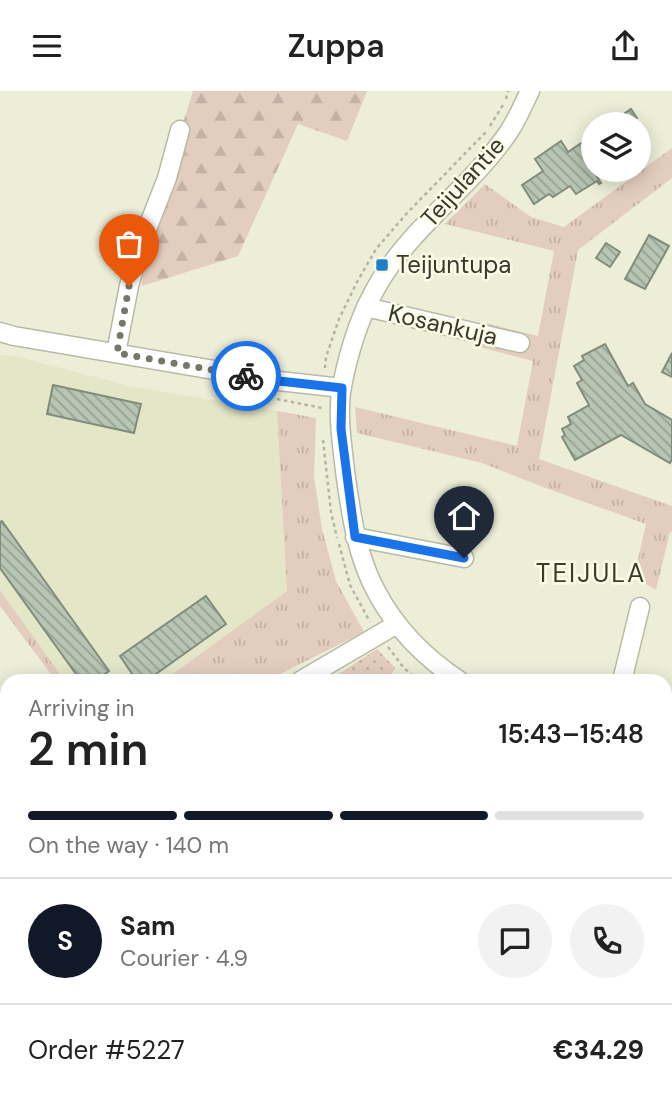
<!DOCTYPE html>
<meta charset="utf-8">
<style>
:root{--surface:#fff;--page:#f2f2f2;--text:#222;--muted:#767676;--line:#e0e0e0;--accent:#111827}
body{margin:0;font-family:"DM Sans",sans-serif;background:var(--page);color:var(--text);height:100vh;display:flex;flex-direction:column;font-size:26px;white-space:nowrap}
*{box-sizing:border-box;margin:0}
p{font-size:23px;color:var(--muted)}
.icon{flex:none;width:38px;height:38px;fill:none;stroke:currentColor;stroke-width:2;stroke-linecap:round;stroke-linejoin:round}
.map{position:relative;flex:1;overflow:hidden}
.details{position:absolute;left:0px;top:583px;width:672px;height:436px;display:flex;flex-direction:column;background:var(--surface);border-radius:21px 21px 0 0;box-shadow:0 4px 18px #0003}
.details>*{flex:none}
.buttons{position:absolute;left:581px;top:21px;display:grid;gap:14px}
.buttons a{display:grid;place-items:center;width:70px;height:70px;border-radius:50%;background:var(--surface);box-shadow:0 4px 18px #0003;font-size:35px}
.pin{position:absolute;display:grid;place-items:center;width:60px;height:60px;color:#fff;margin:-72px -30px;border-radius:50% 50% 50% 0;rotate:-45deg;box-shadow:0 0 7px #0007}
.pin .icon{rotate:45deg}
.courier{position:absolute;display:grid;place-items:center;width:70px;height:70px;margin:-35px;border:5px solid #1a73e8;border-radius:50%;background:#fff;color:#222;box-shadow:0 2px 9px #0007}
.head em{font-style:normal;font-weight:600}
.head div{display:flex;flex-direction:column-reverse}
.head{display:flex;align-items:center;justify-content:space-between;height:119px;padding:0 28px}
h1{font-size:46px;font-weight:600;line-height:52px}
.bar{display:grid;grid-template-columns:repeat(4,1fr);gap:10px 7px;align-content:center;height:84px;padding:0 28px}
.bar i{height:9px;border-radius:5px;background:var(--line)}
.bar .active{background:var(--accent)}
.bar p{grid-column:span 4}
.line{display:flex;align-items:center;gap:18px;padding:0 28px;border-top:2px solid var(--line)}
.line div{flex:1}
.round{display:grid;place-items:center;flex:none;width:74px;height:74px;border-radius:37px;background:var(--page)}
header{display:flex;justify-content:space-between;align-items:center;height:91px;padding:0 28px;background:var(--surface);font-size:32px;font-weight:600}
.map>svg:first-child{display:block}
.built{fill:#e4e6c8}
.grass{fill:url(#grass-dots)}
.forest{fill:url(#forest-firs)}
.park{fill:url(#park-tufts)}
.building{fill:url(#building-back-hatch);stroke:#818d7c;stroke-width:2}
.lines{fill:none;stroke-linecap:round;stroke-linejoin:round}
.minor-casing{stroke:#b9baa5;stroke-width:21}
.path{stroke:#b3b4a2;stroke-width:2.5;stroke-dasharray:3.5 3.5;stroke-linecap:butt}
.minor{stroke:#fff;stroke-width:18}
.done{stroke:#77786a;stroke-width:7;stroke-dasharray:0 12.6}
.route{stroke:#1a73e8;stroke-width:9}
.poi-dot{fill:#1e7fcb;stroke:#fafce5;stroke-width:2.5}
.labels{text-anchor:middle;stroke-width:5;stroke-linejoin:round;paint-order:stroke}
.street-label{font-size:24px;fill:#38382f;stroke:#fafce5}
.poi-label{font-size:24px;fill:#38382f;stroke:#fafce5;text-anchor:start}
.neighbourhood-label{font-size:26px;letter-spacing:2px;fill:#3b3c2a;stroke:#fafce5}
</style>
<header><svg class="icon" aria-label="menu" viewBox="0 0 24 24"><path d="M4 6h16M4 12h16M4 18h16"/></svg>Zuppa<svg class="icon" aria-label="share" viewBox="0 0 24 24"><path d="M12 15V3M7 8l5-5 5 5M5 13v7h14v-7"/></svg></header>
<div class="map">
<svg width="672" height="1018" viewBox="0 0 672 1018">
<defs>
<pattern id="grass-dots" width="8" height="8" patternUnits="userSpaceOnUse" patternTransform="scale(1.75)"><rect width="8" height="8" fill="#e3cdbe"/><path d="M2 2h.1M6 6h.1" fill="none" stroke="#c4b1a4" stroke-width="1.8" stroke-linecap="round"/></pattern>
<pattern id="forest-firs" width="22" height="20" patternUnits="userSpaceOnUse" patternTransform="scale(1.75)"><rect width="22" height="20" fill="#e3cdbe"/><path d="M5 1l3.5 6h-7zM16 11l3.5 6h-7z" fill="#c4b1a4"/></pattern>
<pattern id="park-tufts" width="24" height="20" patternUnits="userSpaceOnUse" patternTransform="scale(1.75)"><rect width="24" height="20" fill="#e3cdbe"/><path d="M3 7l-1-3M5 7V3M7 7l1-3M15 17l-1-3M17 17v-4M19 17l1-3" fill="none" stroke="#c4b1a4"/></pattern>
<pattern id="building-back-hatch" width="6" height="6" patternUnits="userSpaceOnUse" patternTransform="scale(1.75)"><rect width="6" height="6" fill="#b7c5b2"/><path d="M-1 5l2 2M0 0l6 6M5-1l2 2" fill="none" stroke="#96a191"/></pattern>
</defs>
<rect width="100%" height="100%" fill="#edeed8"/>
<path class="built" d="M0 264 15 265 130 295 277 320 287 500 163 590H65L0 499Z"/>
<path class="grass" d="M377 558 395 577 388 590H328Z"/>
<path class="forest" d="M193 0H367L347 50 298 33 238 165 142 195 144 174 169 100 180 42Z"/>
<path class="park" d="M672 57V87L578 159 539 368 672 415V441H670L656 499 634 486 646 433 543 396 482 372 357 342 355 316 517 355 533 270 480 256 485 232 538 245 554 160 445 133 485 93 531 126 564 136Z
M277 320 316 327 314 385 322 438 336 490 364 541 278 584 263 590H163L287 500Z
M0 499 65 590H56L0 515Z
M665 838 672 841V963L665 965Z
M7 909V985L0 991V914Z
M288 1012H482L456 1018H292Z"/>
<path class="building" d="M631 18 637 27 629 33H609Z
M593 44V79H604L596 84 601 92 599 93 597 90 576 103 570 95 553 106 549 103 534 113 522 94 543 80 535 68 561 50 568 61Z
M649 144 669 155 645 198 625 188Z
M606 152 620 161 610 176 596 167Z
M605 253 628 295 633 292 645 313 672 329V368L670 372 621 344 575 369 562 346 565 344 562 338 571 333 568 326 589 314 577 292 582 289 574 275 584 269 582 265Z
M672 262V286L662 281Z
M53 294 141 313 134 342 47 323Z
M2 430 109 580 95 590H81L0 477V431Z
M206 505 226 533 146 590H137L120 565Z"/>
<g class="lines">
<defs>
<path id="minor" d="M366 216 520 252
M0 241 14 245 279 290 342 297
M116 262 129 195 140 156 167 87 180 39
M355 446 464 467
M300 590 397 533
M460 590C425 567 397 539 377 502 356 464 351 422 345 380 342 352 337 322 342 295 349 259 361 221 380 190 414 134 471 96 508 42 517 29 523 14 530 0
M622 590 640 516
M665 690 672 693
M177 1018 183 1012"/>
</defs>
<use href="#minor" class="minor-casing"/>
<path class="path" d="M506 8 508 0
M490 35 503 14
M325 277 326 266 339 228 357 191 376 158 408 121 486 41
M277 308 322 317
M323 349 331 421 337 447
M339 453 350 494 370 531
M388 556 404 577 419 590
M665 715 672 719
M0 936 7 930"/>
<use href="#minor" class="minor"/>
</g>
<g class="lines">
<path class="done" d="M129 195 117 262 246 285"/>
<path class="route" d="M246 285 279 290 342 297 341 338 355 446 464 467"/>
</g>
<rect class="poi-dot" x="375" y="167" width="14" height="14" rx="3.5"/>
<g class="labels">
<g class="street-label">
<text transform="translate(463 91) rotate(-48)" y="8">Teijulantie</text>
<text transform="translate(443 234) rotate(13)" y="8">Kosankuja</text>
</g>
<g class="poi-label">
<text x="396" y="182">Teijuntupa</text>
</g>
<g class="neighbourhood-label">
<text x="591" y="491">TEIJULA</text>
</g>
</g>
</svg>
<div class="buttons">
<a><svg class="icon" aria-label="layers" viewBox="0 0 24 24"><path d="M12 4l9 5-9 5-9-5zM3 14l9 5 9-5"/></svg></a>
</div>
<div class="pin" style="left:129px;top:195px;background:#ea580c"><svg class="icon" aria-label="bag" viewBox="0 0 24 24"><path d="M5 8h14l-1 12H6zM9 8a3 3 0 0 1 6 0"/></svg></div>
<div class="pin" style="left:464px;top:467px;background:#1f2937"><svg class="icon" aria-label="home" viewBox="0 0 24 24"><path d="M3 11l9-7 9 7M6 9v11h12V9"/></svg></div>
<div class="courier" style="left:246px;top:285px"><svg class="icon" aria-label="bike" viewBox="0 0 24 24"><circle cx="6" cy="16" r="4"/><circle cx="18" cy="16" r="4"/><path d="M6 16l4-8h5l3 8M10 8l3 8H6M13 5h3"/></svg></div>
<section class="details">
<div class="head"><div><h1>2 min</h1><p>Arriving in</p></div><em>15:43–15:48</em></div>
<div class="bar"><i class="active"></i><i class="active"></i><i class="active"></i><i></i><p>On the way · 140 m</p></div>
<div class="line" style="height:126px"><b class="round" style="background:var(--accent);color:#fff">S</b><div><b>Sam</b><p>Courier · 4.9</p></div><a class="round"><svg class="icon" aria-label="chat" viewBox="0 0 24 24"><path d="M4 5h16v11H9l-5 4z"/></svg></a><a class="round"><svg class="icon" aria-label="phone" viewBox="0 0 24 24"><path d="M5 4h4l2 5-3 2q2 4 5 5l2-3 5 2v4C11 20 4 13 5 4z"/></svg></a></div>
<div class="line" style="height:91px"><div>Order #5227</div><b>€34.29</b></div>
</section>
</div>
